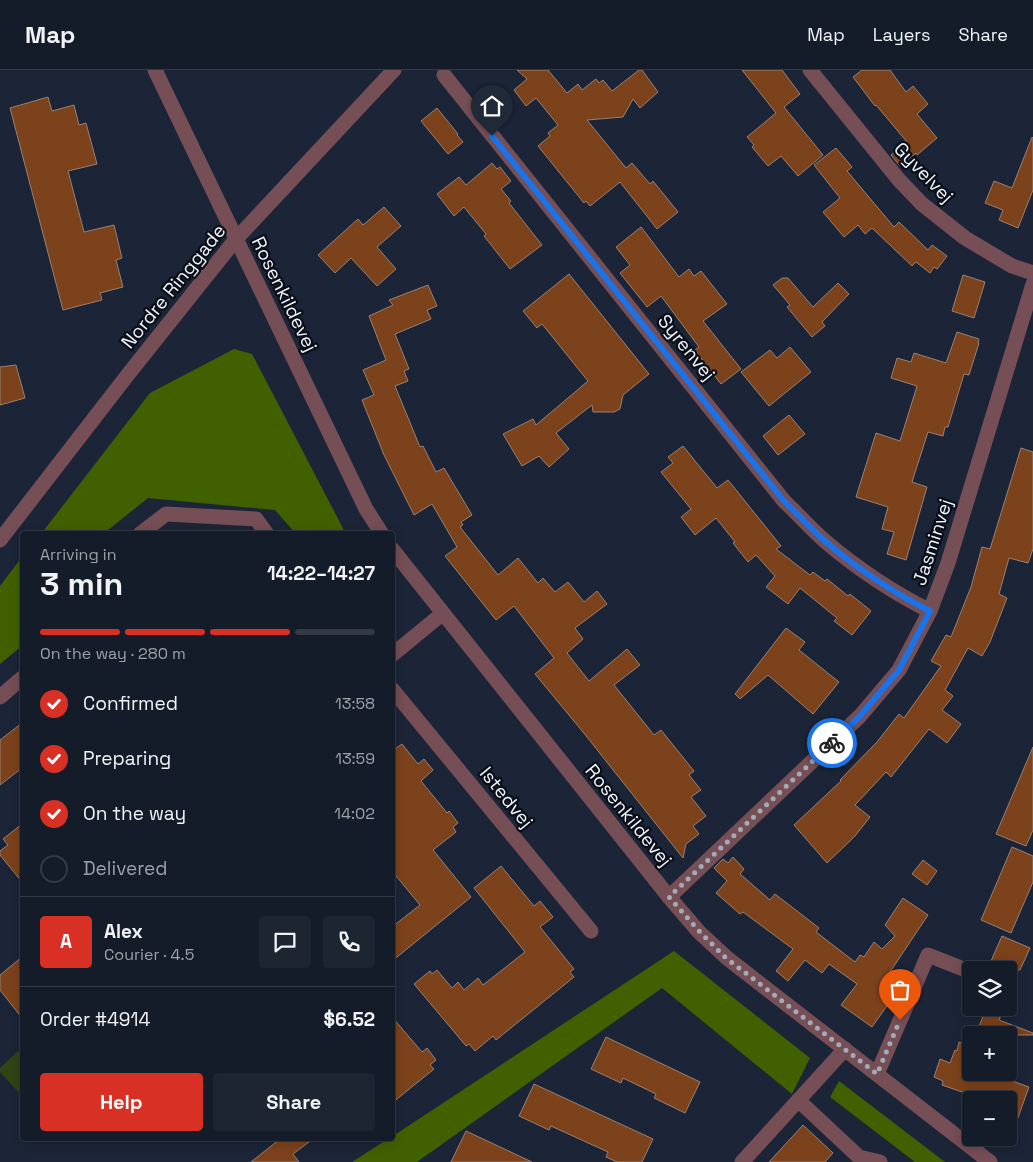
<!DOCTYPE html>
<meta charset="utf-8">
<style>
:root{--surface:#141c29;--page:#1d2531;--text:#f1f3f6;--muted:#9da1a8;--line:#333a46;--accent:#d93025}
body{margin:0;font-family:"Space Grotesk",sans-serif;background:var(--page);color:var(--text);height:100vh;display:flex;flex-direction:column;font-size:19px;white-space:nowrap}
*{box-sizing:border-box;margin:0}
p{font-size:16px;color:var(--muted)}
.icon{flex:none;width:28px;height:28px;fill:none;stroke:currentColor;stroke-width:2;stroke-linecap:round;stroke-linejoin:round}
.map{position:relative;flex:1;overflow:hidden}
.drawer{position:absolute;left:20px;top:461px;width:375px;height:610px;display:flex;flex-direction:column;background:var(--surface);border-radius:5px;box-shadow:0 2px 12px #0003,0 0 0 1px var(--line)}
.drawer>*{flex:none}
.controls{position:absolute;left:962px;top:891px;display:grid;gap:10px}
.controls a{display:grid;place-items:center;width:55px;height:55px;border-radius:5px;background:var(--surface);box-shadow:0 2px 12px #0003,0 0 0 1px var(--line);font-size:25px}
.pin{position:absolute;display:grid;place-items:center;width:42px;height:42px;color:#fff;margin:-51px -21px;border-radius:50% 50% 50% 0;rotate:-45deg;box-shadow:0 0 5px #0007}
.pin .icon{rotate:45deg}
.courier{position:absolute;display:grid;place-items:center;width:50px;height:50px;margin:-25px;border:4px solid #1a73e8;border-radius:50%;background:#fff;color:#222;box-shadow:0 1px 6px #0007}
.head em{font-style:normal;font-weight:700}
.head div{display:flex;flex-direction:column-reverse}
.head{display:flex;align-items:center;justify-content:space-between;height:85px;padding:0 20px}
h1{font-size:32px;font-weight:700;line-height:38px}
.bar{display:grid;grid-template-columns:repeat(4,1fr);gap:8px 5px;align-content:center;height:60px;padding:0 20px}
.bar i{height:6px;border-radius:4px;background:var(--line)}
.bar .on{background:var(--accent)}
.bar p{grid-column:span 4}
.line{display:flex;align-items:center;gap:12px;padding:0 20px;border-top:1px solid var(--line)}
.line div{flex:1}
.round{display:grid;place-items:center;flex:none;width:52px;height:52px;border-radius:5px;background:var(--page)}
ol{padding:0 20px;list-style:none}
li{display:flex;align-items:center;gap:15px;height:55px}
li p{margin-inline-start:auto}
li .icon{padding:5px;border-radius:50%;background:var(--accent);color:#fff;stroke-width:4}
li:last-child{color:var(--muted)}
li i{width:28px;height:28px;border:2px solid var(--line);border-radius:50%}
.button{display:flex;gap:10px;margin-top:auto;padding:10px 20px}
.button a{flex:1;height:58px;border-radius:5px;background:var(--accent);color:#fff;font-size:20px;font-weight:700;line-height:58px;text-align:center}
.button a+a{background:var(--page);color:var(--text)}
header{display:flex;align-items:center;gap:30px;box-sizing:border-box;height:70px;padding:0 25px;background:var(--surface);border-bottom:1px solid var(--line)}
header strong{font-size:24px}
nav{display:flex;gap:28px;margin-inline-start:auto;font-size:18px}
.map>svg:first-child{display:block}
.green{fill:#304414}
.forest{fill:#416100}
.building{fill:#7c421c;stroke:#998173}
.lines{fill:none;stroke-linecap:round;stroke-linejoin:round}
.minor{stroke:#764e55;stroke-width:15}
.tertiary{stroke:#764e55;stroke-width:15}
.done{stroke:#a4abb8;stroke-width:5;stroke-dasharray:0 9}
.route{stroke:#1a73e8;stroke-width:6}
.labels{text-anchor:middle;stroke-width:4.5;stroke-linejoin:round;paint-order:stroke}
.street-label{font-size:19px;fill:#edf3fd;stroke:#0a0e16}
</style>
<header>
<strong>Map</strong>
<nav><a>Map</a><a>Layers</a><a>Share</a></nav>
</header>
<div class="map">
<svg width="1033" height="1092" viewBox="0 0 1033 1092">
<rect width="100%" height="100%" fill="#1b2537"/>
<path class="green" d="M18 981 22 985V1026L0 1002V998Z"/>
<path class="forest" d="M234 279 252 284 346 464H296L275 440 148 428 103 464H41L150 323Z
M22 487V576L0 594V516Z
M674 881 810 988 792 1024 662 918 417 1092H352L388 1069H392L393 1066Z
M839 1011 945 1092H915L830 1027Z"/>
<path class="building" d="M517 0H548L567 23 578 14 582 20 596 9 599 13 603 10 612 21 639 0H642L658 22 640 38 633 29 623 47 587 50 626 98 632 93 650 114 653 111 678 142 657 159 620 112 590 136 586 131 584 133 538 76 550 66 548 63 558 55 536 28 526 36 514 20 527 9Z
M742 0H782L800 24 784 37 823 85 798 106 781 86 768 96 752 77 754 75 747 67 776 43Z
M862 0H890L906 22 913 16 928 34 917 44 937 68 917 85 916 83 900 96 891 85 907 72 876 35 875 36 853 7Z
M48 27 52 41 74 35 79 55 86 53 97 94 68 101 84 162 114 155 122 188 116 190 123 217 100 223 102 230 63 240 10 38Z
M437 38 458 64 457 65 463 72 448 84 421 51Z
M1032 67 1033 68V120L1018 158 999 150 1003 140 985 133 994 111 1012 118Z
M836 78 852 97 847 101 894 157 899 152 928 180 932 175 947 186 937 199 934 197 930 203 916 192 912 196 872 158 865 164 858 155 844 167 823 142 840 128 814 95Z
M492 93 497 99 500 97 511 111 501 119 511 131 509 133 542 175 510 199 484 166 486 164 464 137 454 146 437 124 459 107 466 115Z
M384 137 401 156 377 177 396 199 377 216 351 188 335 203 318 185 358 149 363 155Z
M641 157 679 207 689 199 694 206 701 201 727 234 703 251 741 299 721 314 695 280 699 277 661 226 647 237 620 203 630 195 616 177Z
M569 204 649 304 623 325 620 339 614 342H593L592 335 556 363 569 379 549 397 539 386 522 396 503 364 533 349 536 355 588 311 542 254 537 258 523 241Z
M963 205 985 212 974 248 952 241Z
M782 208H788L813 237 838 213 849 224 822 252 825 256 812 267 787 237 790 235 773 215Z
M428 215 437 236 427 240 431 249 395 264 409 299 404 301 408 311 395 316 420 377 423 376 436 402 444 398 472 445 461 452 463 455 460 457 498 505 518 488 538 513 543 508 555 522 568 512 584 532 597 521 607 534 575 558 583 569 567 583 589 611 627 579 640 595 614 615 654 665 661 660 694 701 689 705 701 720 691 727 706 746 693 756 699 764 686 774 683 788 583 662 535 604 554 588 514 536 496 550 445 486 457 477 432 434 414 445 384 385 362 330 374 325 363 300 386 290 369 246 393 235 389 230Z
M957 262 979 269 978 273H979L969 305 964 304 948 357H945L943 366 928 362 912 412 927 417 906 490 887 484 894 462 882 459 888 437 856 427 876 363 900 371 917 316 891 308 897 288 911 292 914 283 946 293Z
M790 277 811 302 769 336 741 302 770 280 777 288Z
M16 295 25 328 0 335V297Z
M789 345 805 364 778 385 763 366Z
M683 376 717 418 728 410 781 476 776 479 810 505 813 502 825 511 827 509 848 526 850 524 871 541 852 565 834 551 837 548 800 518 788 534 766 517 775 506 756 485 748 492 733 473 735 472 716 448 695 465 681 447 691 439 661 402 673 393 668 387Z
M1021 378 1033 382V479L1028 493 1009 488 999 524 1007 528 990 572 982 586 968 578 945 620 953 626 942 640 961 654 947 673 929 659 891 707 886 702 855 735 870 747 855 766 827 793 794 755 841 711 840 710 877 672 899 644 904 648 941 596 931 591 946 565 951 567 971 517 982 477 990 479Z
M786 558 805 572 799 580 839 612 813 644 768 605 740 629 735 624Z
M22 653V698L0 715V670Z
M402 674 418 694 424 689 433 700 421 711 447 743 449 741 458 753 453 757 456 762 433 780 471 827 392 891V857L420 835 392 801V681Z
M1033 677V760L1026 776 996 764Z
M22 754V812L0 785V781L8 775 3 769Z
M1012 777 1033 786V812L1011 863 981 850Z
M733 787 744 799 740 804 770 830 775 824 819 858 816 862 855 892 860 885 864 887 874 872 882 879 895 866 885 855 903 828 928 845 882 914 896 923 872 957 841 935 857 914 829 894 822 903 805 890 788 911 776 901 793 879 743 842 740 844 716 823 727 811 714 798 723 789 728 793Z
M923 790 937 801 927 815 912 804Z
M501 796 534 836 540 831 553 847 540 857 574 899 570 902 574 907 496 970 493 966 475 981 469 974 466 976 414 914 430 901 432 904 437 900 452 918 458 912 464 920 478 908 483 915 525 882 474 818Z
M1002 866 1030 878 1020 900H987Z
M22 887V948L0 920V905Z
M986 938H1004L999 950 1033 963V965H976Z
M392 947 422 982 427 978 436 990 430 995 434 999 392 1033Z
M606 967 700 1012 685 1043 654 1028 656 1024 623 1008 621 1013 591 999Z
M959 972 971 977V1002H987L1029 1017 1011 1067H1009V1030H985L942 1015 943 1011 934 1007 940 989 950 993 955 980 957 981Z
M534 1014 653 1069 642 1092H617L606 1087 608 1082 551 1056 549 1060 519 1046Z
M803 1055 833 1083 825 1092H769Z
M466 1061 532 1092H451Z
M280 1069H313L293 1084 299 1092H251Z"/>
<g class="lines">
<path class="minor" d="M810 0 899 110 922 134 965 168 1012 196 1033 203
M444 5 784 431C798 444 811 459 826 472 858 499 892 522 930 541
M140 464 166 444 256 449 267 464
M392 585 442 544
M392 619 591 861
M0 627 22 608
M669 827 860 646 899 600 930 541 948 493 1033 214
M877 1004 928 885 971 902
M798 1030 859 1087 880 1092
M742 1092 845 979"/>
<path class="tertiary" d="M155 0 366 439 382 464
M0 470 126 307 236 169 394 0
M392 479 669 827 699 862 727 888 990 1092"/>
</g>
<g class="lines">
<path class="done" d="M832 673 669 827 700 862 726 888 877 1004 900 950"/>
<path class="route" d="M492 66 784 431C798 444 811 459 826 472 858 499 892 522 930 541L899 600 860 646 832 673"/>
</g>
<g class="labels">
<g class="street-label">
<text transform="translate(924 102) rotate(46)" y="7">Gyvelvej</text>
<text transform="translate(173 216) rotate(-51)" y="7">Nordre Ringgade</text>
<text transform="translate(285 224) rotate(64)" y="7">Rosenkildevej</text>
<text transform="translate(687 277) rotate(51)" y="7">Syrenvej</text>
<text transform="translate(932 472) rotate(-72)" y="7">Jasminvej</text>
<text transform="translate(507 727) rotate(51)" y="7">Istedvej</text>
<text transform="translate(629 745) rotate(51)" y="7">Rosenkildevej</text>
</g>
</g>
</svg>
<div class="controls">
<a><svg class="icon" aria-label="layers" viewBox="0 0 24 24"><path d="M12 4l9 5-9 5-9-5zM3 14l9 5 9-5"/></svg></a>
<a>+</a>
<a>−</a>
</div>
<div class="pin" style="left:900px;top:950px;background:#ea580c"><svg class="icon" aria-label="bag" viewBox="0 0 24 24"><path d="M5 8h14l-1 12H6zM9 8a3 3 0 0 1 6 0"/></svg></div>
<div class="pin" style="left:492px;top:66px;background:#1f2937"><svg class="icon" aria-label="home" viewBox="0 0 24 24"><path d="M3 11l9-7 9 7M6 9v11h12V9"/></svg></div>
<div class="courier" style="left:832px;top:673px"><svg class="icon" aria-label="bike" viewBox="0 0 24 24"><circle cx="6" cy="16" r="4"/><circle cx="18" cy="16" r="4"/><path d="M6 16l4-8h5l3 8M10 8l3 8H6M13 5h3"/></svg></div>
<section class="drawer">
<div class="head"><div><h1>3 min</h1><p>Arriving in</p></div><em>14:22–14:27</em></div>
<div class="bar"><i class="on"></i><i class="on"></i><i class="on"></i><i></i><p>On the way · 280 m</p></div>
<ol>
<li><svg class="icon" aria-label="check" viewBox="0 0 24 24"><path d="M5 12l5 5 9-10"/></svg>Confirmed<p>13:58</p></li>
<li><svg class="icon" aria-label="check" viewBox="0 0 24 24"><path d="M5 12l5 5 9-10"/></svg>Preparing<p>13:59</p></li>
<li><svg class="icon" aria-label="check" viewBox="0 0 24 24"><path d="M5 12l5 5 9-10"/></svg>On the way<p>14:02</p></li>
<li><i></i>Delivered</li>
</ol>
<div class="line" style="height:90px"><b class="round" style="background:var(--accent);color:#fff">A</b><div><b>Alex</b><p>Courier · 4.5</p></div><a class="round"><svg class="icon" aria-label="chat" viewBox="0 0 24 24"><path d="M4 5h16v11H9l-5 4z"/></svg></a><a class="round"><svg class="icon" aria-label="phone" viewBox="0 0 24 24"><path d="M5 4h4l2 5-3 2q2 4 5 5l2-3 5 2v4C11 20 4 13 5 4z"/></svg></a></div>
<div class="line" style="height:65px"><div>Order #4914</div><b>$6.52</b></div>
<div class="button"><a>Help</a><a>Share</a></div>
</section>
</div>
